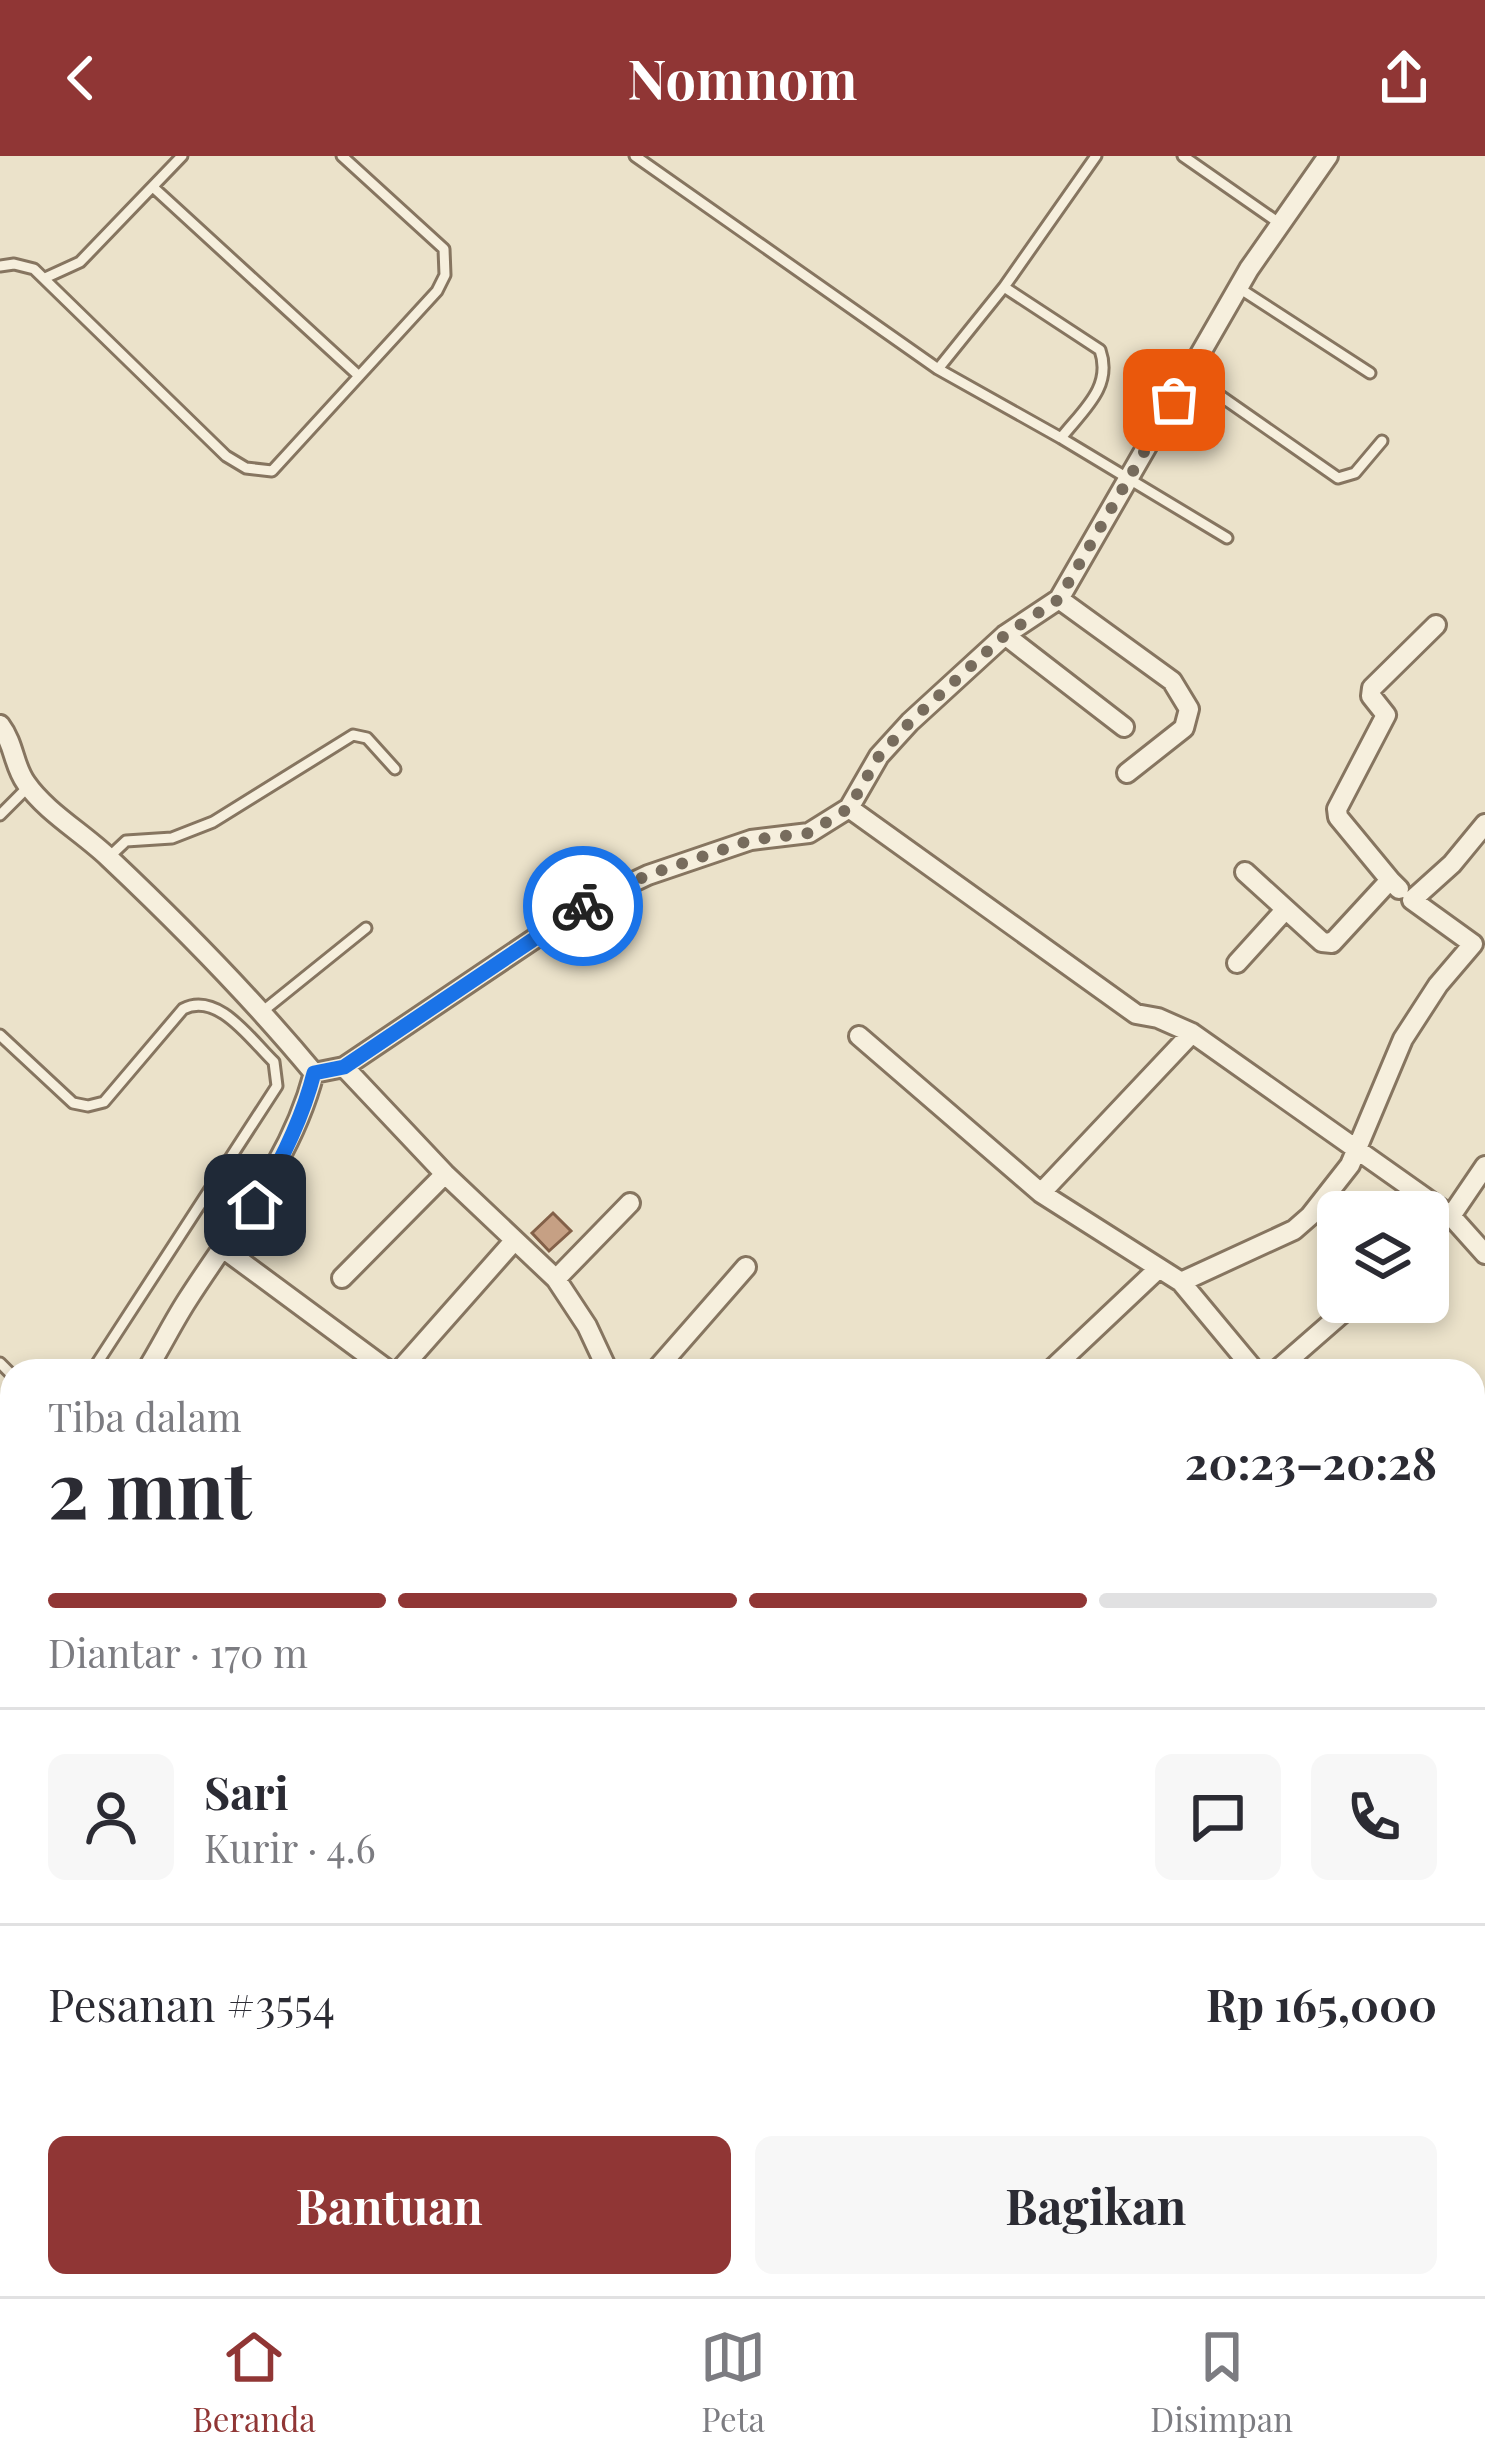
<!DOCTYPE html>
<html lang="id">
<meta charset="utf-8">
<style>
:root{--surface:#fff;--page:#f7f7f7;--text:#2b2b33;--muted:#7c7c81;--line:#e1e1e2;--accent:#903635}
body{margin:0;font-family:"Playfair Display",serif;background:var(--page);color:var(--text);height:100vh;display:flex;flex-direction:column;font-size:45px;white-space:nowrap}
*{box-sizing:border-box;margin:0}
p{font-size:39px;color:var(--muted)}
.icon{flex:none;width:66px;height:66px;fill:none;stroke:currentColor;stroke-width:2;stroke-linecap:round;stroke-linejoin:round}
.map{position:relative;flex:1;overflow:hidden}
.panel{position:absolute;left:0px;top:1203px;width:1485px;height:939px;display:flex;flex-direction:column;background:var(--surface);border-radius:36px 36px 0 0;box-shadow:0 6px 18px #0003}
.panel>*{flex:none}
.fabs{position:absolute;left:1317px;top:1035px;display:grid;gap:24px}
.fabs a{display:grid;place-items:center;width:132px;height:132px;border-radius:18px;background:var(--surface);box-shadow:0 6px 18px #0003;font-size:60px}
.pin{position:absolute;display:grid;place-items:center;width:102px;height:102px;color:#fff;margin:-51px;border-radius:24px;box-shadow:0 6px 18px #0006}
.courier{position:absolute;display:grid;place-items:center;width:120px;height:120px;margin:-60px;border:9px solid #1a73e8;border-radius:50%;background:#fff;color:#222;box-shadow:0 3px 15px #0007}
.summary em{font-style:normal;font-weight:700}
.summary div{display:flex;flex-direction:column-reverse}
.summary{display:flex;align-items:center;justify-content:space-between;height:204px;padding:0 48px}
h1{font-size:78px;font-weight:700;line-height:90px}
.bar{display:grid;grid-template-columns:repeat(4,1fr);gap:18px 12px;align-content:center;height:144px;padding:0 48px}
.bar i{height:15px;border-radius:9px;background:var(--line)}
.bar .active{background:var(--accent)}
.bar p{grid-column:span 4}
.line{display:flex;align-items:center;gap:30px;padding:0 48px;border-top:3px solid var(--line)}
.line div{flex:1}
.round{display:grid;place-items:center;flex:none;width:126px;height:126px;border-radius:18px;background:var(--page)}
.cta{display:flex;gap:24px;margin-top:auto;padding:24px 48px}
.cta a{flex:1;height:138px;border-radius:18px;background:var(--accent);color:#fff;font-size:48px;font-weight:700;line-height:138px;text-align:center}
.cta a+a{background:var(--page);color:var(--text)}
header{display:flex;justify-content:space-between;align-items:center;height:156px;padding:0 48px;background:var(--accent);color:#fff;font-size:54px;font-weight:700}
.tabs{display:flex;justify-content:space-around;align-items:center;height:168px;border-top:3px solid var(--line);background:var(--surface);font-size:33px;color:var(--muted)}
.tabs a{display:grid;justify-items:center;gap:6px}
.tabs .active{color:var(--accent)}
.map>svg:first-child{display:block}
.building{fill:#c6a084;stroke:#836048;stroke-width:3}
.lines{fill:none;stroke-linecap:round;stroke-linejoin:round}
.service-casing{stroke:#867560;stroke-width:15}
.minor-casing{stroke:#867560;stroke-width:24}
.tertiary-casing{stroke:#867560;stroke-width:30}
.service{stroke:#f6efdd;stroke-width:9}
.minor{stroke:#f6efdd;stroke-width:18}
.tertiary{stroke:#f6efdd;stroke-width:24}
.done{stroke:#776c5d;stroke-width:12;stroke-dasharray:0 21.6}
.route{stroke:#1a73e8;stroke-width:15}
</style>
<header><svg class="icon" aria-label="back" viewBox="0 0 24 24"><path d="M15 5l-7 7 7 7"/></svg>Nomnom<svg class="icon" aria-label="share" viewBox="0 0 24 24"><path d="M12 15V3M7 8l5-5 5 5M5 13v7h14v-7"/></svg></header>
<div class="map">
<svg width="1485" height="2140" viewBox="0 0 1485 2140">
<rect width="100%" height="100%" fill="#ebe2ca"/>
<path class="building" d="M553 1057 571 1075 549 1095 532 1077Z"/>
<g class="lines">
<defs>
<path id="service" d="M635 0 938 213 1061 282 1227 382
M1183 0 1279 67
M154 32 359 220
M0 110 14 108 34 113 226 300 246 312 272 315 437 135 445 119 444 93 342 0
M45 122 80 106 182 0
M1004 131 1100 194C1113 231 1083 254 1061 282
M1239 132 1370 217
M938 213 1004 131 1096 0
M1189 218 1338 322 1355 317 1382 285
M0 659 28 631
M109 701 126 685 172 682 213 666 353 579 367 582 395 613
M263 855 366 772
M0 879 73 947 88 950 104 946 183 853C218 835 251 884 274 906L277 930 92 1215
M0 1207 12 1219
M1473 1769 1485 1780
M1473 1835 1485 1822
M915 2130 926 2140
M1008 2140 1020 2130"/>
<path id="minor" d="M1059 443 1172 525 1189 553 1184 572 1127 617
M1005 479 1124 571
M0 569C15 589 13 609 26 627 46 656 83 677 109 702 181 770 251 841 314 917L344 911 583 750 648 719 751 684 809 677 849 652 879 600 910 566 1005 479 1059 443 1249 113 1328 0
M849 652 1136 858 1158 862 1192 877 1451 1060 1485 1098
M1245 716 1322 786 1332 787 1390 724 1399 733
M1390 724 1338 661 1337 653 1386 559 1371 540 1372 532 1436 469
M1237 807 1285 754
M1192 877 1041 1037 1181 1126 1255 1215
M859 880 1041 1037
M344 911 445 1018 556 1123 587 1170 608 1215
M1451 1060 1485 1010
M224 1093 389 1215
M342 1122 445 1018
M556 1123 630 1047
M1181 1126 1294 1074 1310 1060 1350 1009 1403 883 1438 829 1473 788 1412 744 1452 708 1485 668
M146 1215C161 1191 173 1166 188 1143 236 1068 291 1005 314 917
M399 1215 514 1085
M655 1215 746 1111
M1050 1215 1157 1114
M1276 1215 1355 1146
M1473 1403 1485 1390
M0 1418 12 1404
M1473 1444 1485 1453
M0 1680 12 1690
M0 1793 12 1782
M0 1992 12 1980
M520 2130 530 2140
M1164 2130 1173 2140
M390 2140 399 2130"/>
<path id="tertiary" d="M1473 1902 1485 1889
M1256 2140 1266 2130"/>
</defs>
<use href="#service" class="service-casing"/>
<use href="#minor" class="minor-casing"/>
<use href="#tertiary" class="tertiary-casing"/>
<use href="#service" class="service"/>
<use href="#minor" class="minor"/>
<use href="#tertiary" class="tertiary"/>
</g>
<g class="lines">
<path class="done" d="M583 750 648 719 751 684 809 677 849 652 879 600 910 566 1005 479 1059 443 1174 244"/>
<path class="route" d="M255 1049C280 1008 302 964 314 917L344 911 583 750"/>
</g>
</svg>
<div class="fabs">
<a><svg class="icon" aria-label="layers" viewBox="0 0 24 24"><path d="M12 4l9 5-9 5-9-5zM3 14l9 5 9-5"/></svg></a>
</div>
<div class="pin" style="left:1174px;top:244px;background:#ea580c"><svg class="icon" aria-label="bag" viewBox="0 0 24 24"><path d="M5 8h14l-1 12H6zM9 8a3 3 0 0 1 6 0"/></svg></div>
<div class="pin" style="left:255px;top:1049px;background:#1f2937"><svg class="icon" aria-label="home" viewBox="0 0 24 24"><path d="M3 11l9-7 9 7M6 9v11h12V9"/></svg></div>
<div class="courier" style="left:583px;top:750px"><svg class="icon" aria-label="bike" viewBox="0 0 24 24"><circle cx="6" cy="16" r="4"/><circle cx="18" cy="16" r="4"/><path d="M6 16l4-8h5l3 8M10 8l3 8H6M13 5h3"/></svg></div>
<section class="panel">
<div class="summary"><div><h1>2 mnt</h1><p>Tiba dalam</p></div><em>20:23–20:28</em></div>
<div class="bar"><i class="active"></i><i class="active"></i><i class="active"></i><i></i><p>Diantar · 170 m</p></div>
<div class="line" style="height:216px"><a class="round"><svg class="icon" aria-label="person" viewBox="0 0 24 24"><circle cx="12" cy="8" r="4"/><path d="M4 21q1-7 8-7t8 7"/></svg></a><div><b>Sari</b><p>Kurir · 4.6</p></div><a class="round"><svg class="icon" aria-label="chat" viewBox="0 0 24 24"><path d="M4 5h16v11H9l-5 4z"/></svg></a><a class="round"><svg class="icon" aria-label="phone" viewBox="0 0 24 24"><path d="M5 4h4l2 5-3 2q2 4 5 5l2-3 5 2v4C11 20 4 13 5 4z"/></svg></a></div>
<div class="line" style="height:156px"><div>Pesanan #3554</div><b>Rp 165,000</b></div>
<div class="cta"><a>Bantuan</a><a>Bagikan</a></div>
</section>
</div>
<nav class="tabs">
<a class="active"><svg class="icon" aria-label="home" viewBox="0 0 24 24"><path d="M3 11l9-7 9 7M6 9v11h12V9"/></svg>Beranda</a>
<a><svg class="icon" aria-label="map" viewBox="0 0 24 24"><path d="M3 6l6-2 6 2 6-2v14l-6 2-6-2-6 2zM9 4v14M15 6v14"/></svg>Peta</a>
<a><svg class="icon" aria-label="saved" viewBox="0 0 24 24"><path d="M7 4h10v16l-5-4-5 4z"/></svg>Disimpan</a>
</nav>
